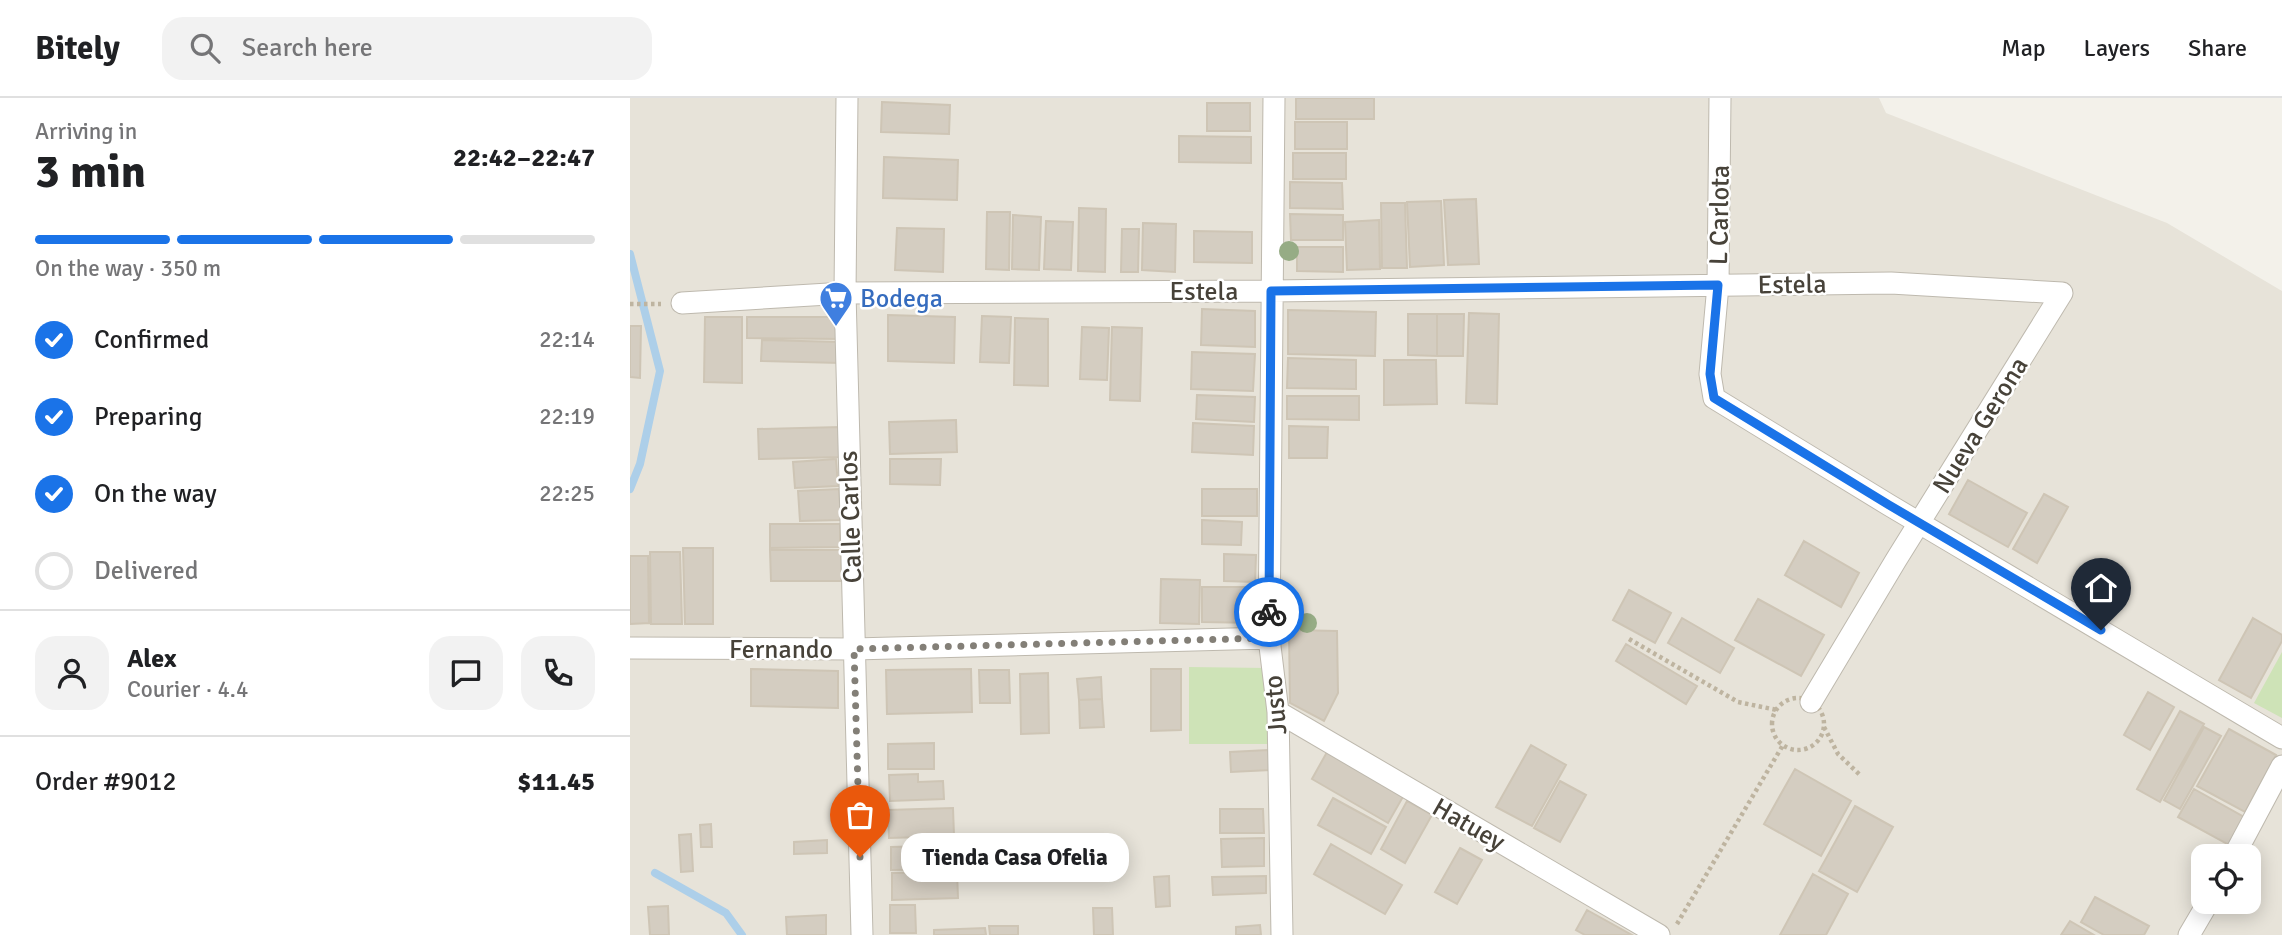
<!DOCTYPE html>
<meta charset="utf-8">
<style>
:root{--surface:#fff;--page:#f2f2f2;--text:#202124;--muted:#757577;--line:#e0e0e0;--accent:#1a73e8}
body{margin:0;font-family:Signika,sans-serif;background:var(--page);color:var(--text);height:100vh;display:flex;flex-direction:column;font-size:26px;white-space:nowrap}
*{box-sizing:border-box;margin:0}
p{font-size:23px;color:var(--muted)}
.icon{flex:none;width:38px;height:38px;fill:none;stroke:currentColor;stroke-width:2;stroke-linecap:round;stroke-linejoin:round}
.map{position:relative;flex:1;overflow:hidden}
.side{display:flex;flex-direction:column;background:var(--surface);width:630px}
.side>*{flex:none}
.fabs{position:absolute;left:1561px;top:746px;display:grid;gap:14px}
.fabs a{display:grid;place-items:center;width:70px;height:70px;border-radius:14px;background:var(--surface);box-shadow:0 4px 18px #0003;font-size:35px}
.pin{position:absolute;display:grid;place-items:center;width:60px;height:60px;color:#fff;margin:-72px -30px;border-radius:50% 50% 50% 0;rotate:-45deg;box-shadow:0 0 7px #0007}
.pin .icon{rotate:45deg}
.courier{position:absolute;display:grid;place-items:center;width:70px;height:70px;margin:-35px;border:5px solid #1a73e8;border-radius:50%;background:#fff;color:#222;box-shadow:0 2px 9px #0007}
.bubble{position:absolute;height:49px;border-radius:21px;background:var(--surface);box-shadow:0 4px 18px #0003;font-size:23px;font-weight:700;line-height:49px;text-align:center}
.overview em{font-style:normal;font-weight:700}
.overview div{display:flex;flex-direction:column-reverse}
.overview{display:flex;align-items:center;justify-content:space-between;height:119px;padding:0 35px}
h1{font-size:46px;font-weight:700;line-height:52px}
.bar{display:grid;grid-template-columns:repeat(4,1fr);gap:10px 7px;align-content:center;height:84px;padding:0 35px}
.bar i{height:9px;border-radius:5px;background:var(--line)}
.bar .current{background:var(--accent)}
.bar p{grid-column:span 4}
.line{display:flex;align-items:center;gap:18px;padding:0 35px;border-top:2px solid var(--line)}
.line div{flex:1}
.round{display:grid;place-items:center;flex:none;width:74px;height:74px;border-radius:21px;background:var(--page)}
ol{padding:0 35px;list-style:none}
li{display:flex;align-items:center;gap:21px;height:77px}
li p{margin-inline-start:auto}
li .icon{padding:7px;border-radius:50%;background:var(--accent);color:#fff;stroke-width:4}
li:last-child{color:var(--muted)}
li i{width:38px;height:38px;border:4px solid var(--line);border-radius:50%}
header{display:flex;align-items:center;gap:42px;box-sizing:border-box;height:98px;padding:0 35px;background:var(--surface);border-bottom:2px solid var(--line)}
header strong{font-size:33px}
nav{display:flex;gap:38px;margin-inline-start:auto;font-size:24px}
.search{width:490px;height:63px;background:var(--page);display:flex;align-items:center;gap:18px;box-sizing:border-box;padding:0 24px;border-radius:21px;color:var(--muted);font-size:26px}
main{display:flex;flex:1;min-height:0}
.map>svg:first-child{display:block}
.residential{fill:#e7e3d9;fill-rule:evenodd}
.green{fill:#cee3b7}
.lines{fill:none;stroke-linecap:round;stroke-linejoin:round}
.stream{stroke:#adcfe9;stroke-width:8}
.building{fill:#d4cdc1;stroke:#cec5b5;stroke-width:2}
.street-casing{stroke:#beb9ae;stroke-width:23}
.path{stroke:#beb4a0;stroke-width:4.5;stroke-dasharray:3.5 3.5;stroke-linecap:butt}
.street{stroke:#fff;stroke-width:21}
.tree{fill:#96ac85}
.done{stroke:#837f77;stroke-width:7;stroke-dasharray:0 12.6}
.route{stroke:#1a73e8;stroke-width:9}
.labels{text-anchor:middle;stroke-width:5;stroke-linejoin:round;paint-order:stroke}
.street-label{font-size:26px;fill:#474239;stroke:#fff}
.shop-label{font-size:26px;fill:#366cbe;stroke:#fff;text-anchor:start}
</style>
<header>
<strong>Bitely</strong>
<div class="search"><svg class="icon" aria-label="search" viewBox="0 0 24 24"><circle cx="10" cy="10" r="6"/><path d="M15 15l6 6"/></svg>Search here</div>
<nav><a>Map</a><a>Layers</a><a>Share</a></nav>
</header>
<main>
<section class="side">
<div class="overview"><div><h1>3 min</h1><p>Arriving in</p></div><em>22:42–22:47</em></div>
<div class="bar"><i class="current"></i><i class="current"></i><i class="current"></i><i></i><p>On the way · 350 m</p></div>
<ol>
<li><svg class="icon" aria-label="check" viewBox="0 0 24 24"><path d="M5 12l5 5 9-10"/></svg>Confirmed<p>22:14</p></li>
<li><svg class="icon" aria-label="check" viewBox="0 0 24 24"><path d="M5 12l5 5 9-10"/></svg>Preparing<p>22:19</p></li>
<li><svg class="icon" aria-label="check" viewBox="0 0 24 24"><path d="M5 12l5 5 9-10"/></svg>On the way<p>22:25</p></li>
<li><i></i>Delivered</li>
</ol>
<div class="line" style="height:126px"><a class="round"><svg class="icon" aria-label="person" viewBox="0 0 24 24"><circle cx="12" cy="8" r="4"/><path d="M4 21q1-7 8-7t8 7"/></svg></a><div><b>Alex</b><p>Courier · 4.4</p></div><a class="round"><svg class="icon" aria-label="chat" viewBox="0 0 24 24"><path d="M4 5h16v11H9l-5 4z"/></svg></a><a class="round"><svg class="icon" aria-label="phone" viewBox="0 0 24 24"><path d="M5 4h4l2 5-3 2q2 4 5 5l2-3 5 2v4C11 20 4 13 5 4z"/></svg></a></div>
<div class="line" style="height:91px"><div>Order #9012</div><b>$11.45</b></div>
</section>
<div class="map">
<svg width="1652" height="837" viewBox="0 0 1652 837">
<rect width="100%" height="100%" fill="#f3f1ea"/>
<path class="residential" d="M0 0H1249L1256 15 1537 125 1652 193V837H0ZM1573 758H1619V803H1573Z"/>
<path class="green" d="M1652 554V620L1624 605Z
M559 569 637 570 638 646H559Z"/>
<g class="lines">
<path class="stream" d="M0 156 30 273 10 366 0 391
M25 775 96 815 112 837"/>
</g>
<path class="building" d="M666 0H744V21H666Z
M252 4 320 7 319 36 251 34Z
M577 5H620V33H577Z
M665 24H717V51H665Z
M549 38 621 39V65L549 64Z
M663 55H716V81H663Z
M254 59 328 62 327 102 253 100Z
M660 84 712 85 713 111 660 110Z
M846 101 849 166 818 167 814 102Z
M811 103 814 167 780 169 777 104Z
M751 105H775L777 170H752Z
M449 110 476 111 475 174 448 173Z
M357 114H380L379 172 356 171Z
M660 116 713 117V142H661Z
M383 117 411 119 409 172 382 171Z
M749 122 750 171 717 172 715 124Z
M416 123 443 124 441 172 414 171Z
M513 125 546 126 545 174 512 172Z
M267 130 314 131 313 174 265 172Z
M492 131H509L508 174H491Z
M564 133 622 134V165L564 164Z
M667 149H713V174L667 173Z
M572 211 625 213V249L571 247Z
M658 212 746 214 745 258 658 256Z
M839 215 869 216 867 306 836 305Z
M778 216H807V258L778 257Z
M807 216H834L833 258H807Z
M258 217 325 219 324 265 258 263Z
M352 218 381 219 379 265 350 264Z
M75 219H112V285L74 284Z
M117 219H213V241L117 240Z
M385 220 418 221V288L384 287Z
M0 228H11L10 280 0 279Z
M452 229 479 230 477 282 450 281Z
M482 229 512 230 510 303 480 302Z
M132 242 210 244V265L131 263Z
M562 254 625 256 623 293 561 291Z
M658 260 726 262V291L657 290Z
M754 262H806L807 306 754 307Z
M567 297 625 299 624 324 566 321Z
M657 298H729V322L657 321Z
M326 322 327 354 260 356 259 324Z
M563 325 624 328 623 357 562 354Z
M659 328 698 329 697 360H659Z
M210 329 211 359 129 361 128 331Z
M206 361 208 388 165 390 163 364Z
M260 361H311L310 387 260 386Z
M1338 382 1397 415 1378 449 1319 416Z
M209 391 211 422 170 423 168 393Z
M572 391H627V418H572Z
M1414 396 1438 409 1407 465 1383 451Z
M572 422 612 424 611 447 572 446Z
M140 426H210V449L140 450Z
M1174 443 1229 475 1211 509 1155 477Z
M53 450H83V526H55Z
M140 452H211V483H141Z
M20 454H50L52 526H21Z
M594 456 626 457 625 484 594 483Z
M0 458H18L19 525 0 526Z
M531 481 570 482 569 526 530 525Z
M572 489H627V525L572 524Z
M999 492 1041 515 1025 545 983 522Z
M1128 501 1194 537 1171 578 1105 542Z
M1052 520 1104 550 1090 575 1038 545Z
M1623 520 1652 537V543L1621 600 1589 582Z
M659 532 707 533 708 595 694 623 660 605Z
M996 546 1067 588 1056 606 986 563Z
M121 571 208 573V610L121 608Z
M341 571 342 614 257 616 256 572Z
M521 571H551V632L521 633Z
M349 572H379L380 605H350Z
M418 575 419 635 391 636 390 576Z
M471 579 472 601 449 602 447 581Z
M1518 594 1544 609 1520 652 1494 637Z
M472 601 474 629 450 630 449 602Z
M1550 613 1574 626 1530 704 1507 691Z
M1574 629 1591 638 1550 711 1534 702Z
M1599 631 1646 657 1615 714 1567 688Z
M304 645V671H258V646Z
M901 647 936 667 902 728 866 709Z
M638 652 640 672 601 674 600 654Z
M697 654 774 697 758 725 682 681Z
M1165 671 1221 703 1191 758 1134 726Z
M288 676V684L313 683 314 701 260 703 259 677Z
M930 683 956 697 930 744 904 730Z
M1564 691 1614 719 1599 747 1548 719Z
M703 700 756 729 741 756 688 727Z
M777 703 802 717 775 765 751 751Z
M1225 708 1263 729 1227 794 1189 773Z
M323 710 324 738 259 740 258 712Z
M590 711H633L634 735H590Z
M81 726 82 749H71L70 727Z
M61 736 63 773 51 774 49 737Z
M634 740V768L592 769 591 741Z
M197 742V755L164 756V744Z
M701 746 772 787 755 816 684 776Z
M331 747V771L261 772V749Z
M830 750 852 762 827 806 805 794Z
M327 774 328 800 262 802V775Z
M1183 776 1218 796 1196 837H1150Z
M539 778 540 808 526 809 524 779Z
M636 778V795L583 797 582 779Z
M1465 799 1519 828 1514 837H1474L1451 824Z
M260 807H285L286 835H260Z
M38 808 39 837H20L18 809Z
M463 810H482L483 837H464Z
M957 812 1002 837H955L946 832Z
M196 817V837H157L156 819Z
M1440 823 1464 837H1431Z
M630 827 631 837H606V829Z
M359 828H388V837H360Z
M355 830 356 837H304V832Z"/>
<g class="lines">
<defs>
<path id="street" d="M217 0 215 195 232 837
M644 0 639 540 648 614 652 837
M1090 0 1088 187 1080 276 1084 300 1259 407 1652 640
M52 205 215 195 641 193 1261 185 1432 195 1266 462 1181 604
M0 550 224 551 639 540
M648 614 1029 837
M1604 758 1652 668
M1559 837 1579 803"/>
</defs>
<use href="#street" class="street-casing"/>
<path class="path" d="M0 206H31
M999 541 1108 604 1147 612
M1142 626a26 26 0 1 1 52 0a26 26 0 1 1-52 0Z
M1194 629 1208 656 1230 677
M1047 826 1153 647"/>
<use href="#street" class="street"/>
</g>
<g class="tree">
<circle cx="659" cy="153" r="10"/>
<circle cx="677" cy="525" r="10"/>
</g>
<g class="lines">
<path class="done" d="M230 759 224 551 639 540V514"/>
<path class="route" d="M639 514 641 193 1088 187 1080 276 1084 300 1259 407 1471 532"/>
</g>
<defs>
<symbol id="supermarket-pin" viewBox="-11 -11 22 30"><path d="M0 17L-7.5 6A9.5 9.5 0 1 1 7.5 6Z" fill="#3f7fe0" stroke="#fff"/><path d="M-6-5.5h2.5l.6 2H6L4.5 2H-2.5L-4.4-4H-6ZM-1.5 3.2a1.3 1.3 0 1 0 .1 0ZM3 3.2a1.3 1.3 0 1 0 .1 0Z" fill="#fff"/></symbol>
</defs>
<g fill-rule="evenodd">
<use href="#supermarket-pin" x="187" y="181" width="38" height="52"/>
</g>
<g class="labels">
<g class="street-label">
<text transform="translate(1089 117) rotate(-89)" y="9">L Carlota</text>
<text transform="translate(1162 186) rotate(-1)" y="9">Estela</text>
<text x="574" y="202">Estela</text>
<text transform="translate(1350 327) rotate(-58)" y="9">Nueva Gerona</text>
<text transform="translate(220 419) rotate(-92)" y="9">Calle Carlos</text>
<text x="151" y="560">Fernando</text>
<text transform="translate(645 607) rotate(-95)" y="9">Justo</text>
<text transform="translate(839 726) rotate(30)" y="9">Hatuey</text>
</g>
<g class="shop-label">
<text x="230" y="209">Bodega</text>
</g>
</g>
</svg>
<div class="fabs">
<a><svg class="icon" aria-label="locate" viewBox="0 0 24 24"><circle cx="12" cy="12" r="6"/><path d="M12 2v4M12 18v4M2 12h4M18 12h4"/></svg></a>
</div>
<div class="pin" style="left:230px;top:759px;background:#ea580c"><svg class="icon" aria-label="bag" viewBox="0 0 24 24"><path d="M5 8h14l-1 12H6zM9 8a3 3 0 0 1 6 0"/></svg></div>
<div class="pin" style="left:1471px;top:532px;background:#1f2937"><svg class="icon" aria-label="home" viewBox="0 0 24 24"><path d="M3 11l9-7 9 7M6 9v11h12V9"/></svg></div>
<div class="courier" style="left:639px;top:514px"><svg class="icon" aria-label="bike" viewBox="0 0 24 24"><circle cx="6" cy="16" r="4"/><circle cx="18" cy="16" r="4"/><path d="M6 16l4-8h5l3 8M10 8l3 8H6M13 5h3"/></svg></div>
<div class="bubble" style="left:271px;top:735px;width:228px">Tienda Casa Ofelia</div>
</div>
</main>
